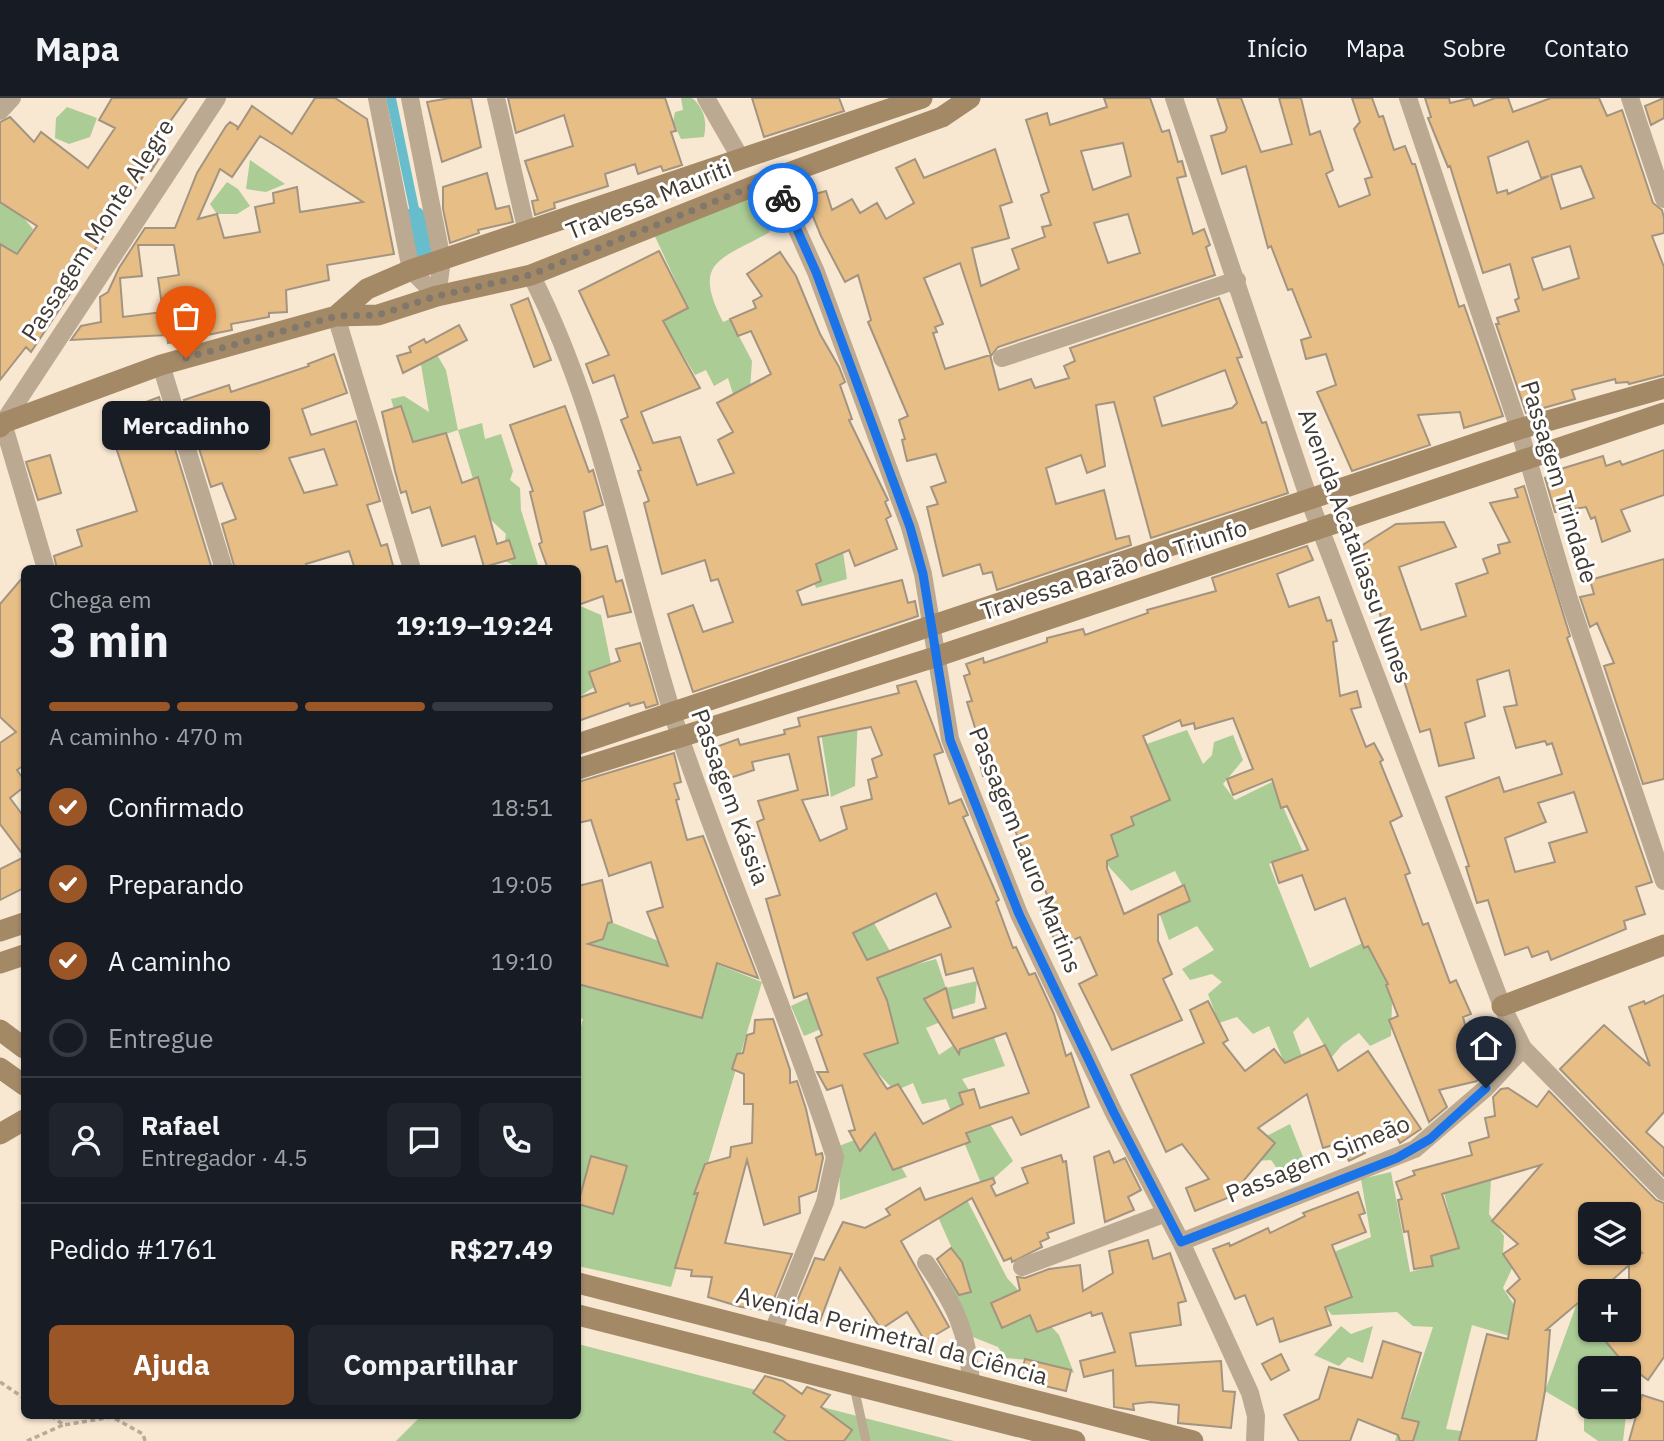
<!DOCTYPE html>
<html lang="pt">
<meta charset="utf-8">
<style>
:root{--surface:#171b24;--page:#20242c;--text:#f1f3f6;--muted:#9ea1a6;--line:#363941;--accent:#9a5627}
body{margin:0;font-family:"IBM Plex Sans",sans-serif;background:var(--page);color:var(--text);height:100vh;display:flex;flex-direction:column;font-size:26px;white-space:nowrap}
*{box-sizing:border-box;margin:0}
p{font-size:23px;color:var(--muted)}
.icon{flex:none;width:38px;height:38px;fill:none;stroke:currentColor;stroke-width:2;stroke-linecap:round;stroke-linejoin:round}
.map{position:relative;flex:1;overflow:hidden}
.details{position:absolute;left:21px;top:467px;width:560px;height:854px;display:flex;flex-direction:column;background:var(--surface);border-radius:10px;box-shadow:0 2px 5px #0004}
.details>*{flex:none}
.fabs{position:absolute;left:1578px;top:1104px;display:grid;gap:14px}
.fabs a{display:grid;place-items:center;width:63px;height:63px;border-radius:10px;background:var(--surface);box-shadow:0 2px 5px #0004;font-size:35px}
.pin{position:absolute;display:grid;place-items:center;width:60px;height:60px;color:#fff;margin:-72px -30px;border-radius:50% 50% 50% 0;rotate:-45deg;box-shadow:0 0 7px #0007}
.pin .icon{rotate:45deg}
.courier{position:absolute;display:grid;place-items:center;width:70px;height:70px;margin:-35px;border:5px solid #1a73e8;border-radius:50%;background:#fff;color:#222;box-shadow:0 2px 9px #0007}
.bubble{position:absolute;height:49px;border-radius:10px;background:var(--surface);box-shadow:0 2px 5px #0004;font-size:23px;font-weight:800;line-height:49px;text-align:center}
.head em{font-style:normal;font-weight:800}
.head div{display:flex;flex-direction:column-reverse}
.head{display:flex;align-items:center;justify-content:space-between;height:119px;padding:0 28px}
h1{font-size:46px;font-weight:800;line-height:52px}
.bar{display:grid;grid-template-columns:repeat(4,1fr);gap:10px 7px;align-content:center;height:84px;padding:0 28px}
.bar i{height:9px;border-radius:5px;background:var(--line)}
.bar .current{background:var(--accent)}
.bar p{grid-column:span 4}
.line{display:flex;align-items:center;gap:18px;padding:0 28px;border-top:2px solid var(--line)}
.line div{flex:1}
.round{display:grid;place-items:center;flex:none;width:74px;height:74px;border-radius:10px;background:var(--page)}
ol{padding:0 28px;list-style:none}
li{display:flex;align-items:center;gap:21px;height:77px}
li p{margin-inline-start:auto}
li .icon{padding:7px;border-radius:50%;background:var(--accent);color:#fff;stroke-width:4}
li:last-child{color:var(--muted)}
li i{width:38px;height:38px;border:4px solid var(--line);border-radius:50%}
.primary-button{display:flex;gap:14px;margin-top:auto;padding:14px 28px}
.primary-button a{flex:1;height:80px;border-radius:10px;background:var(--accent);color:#fff;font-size:28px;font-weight:800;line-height:80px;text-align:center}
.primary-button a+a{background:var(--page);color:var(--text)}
header{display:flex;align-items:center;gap:42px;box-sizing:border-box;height:98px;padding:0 35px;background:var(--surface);border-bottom:2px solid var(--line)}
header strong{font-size:33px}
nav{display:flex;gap:38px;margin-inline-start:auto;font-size:24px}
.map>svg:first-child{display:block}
.green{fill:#abcc95}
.water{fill:#68bdcd}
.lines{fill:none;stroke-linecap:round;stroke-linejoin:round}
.canal{stroke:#68bdcd;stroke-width:21}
.building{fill:#e8be87;stroke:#a39480;stroke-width:2;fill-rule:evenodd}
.path{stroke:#b8ab99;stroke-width:3.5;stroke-dasharray:5 3.5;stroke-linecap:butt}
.lane{stroke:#bba992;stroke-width:9}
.street{stroke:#bba992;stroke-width:18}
.secondary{stroke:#a48967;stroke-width:21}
.done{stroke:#81776a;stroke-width:7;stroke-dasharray:0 12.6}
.route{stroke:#1a73e8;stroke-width:9}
.labels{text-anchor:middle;stroke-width:6;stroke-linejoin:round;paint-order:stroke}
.street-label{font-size:24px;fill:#413a32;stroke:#fff}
</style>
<header>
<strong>Mapa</strong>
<nav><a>Início</a><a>Mapa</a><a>Sobre</a><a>Contato</a></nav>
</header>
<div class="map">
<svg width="1664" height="1343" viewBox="0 0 1664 1343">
<rect width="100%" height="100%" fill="#f8e7d1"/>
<path class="green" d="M681 0H692C705 11 707 24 704 39L681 41 673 24 675 14 683 12Z
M67 9 97 20 90 39 69 46 55 40 56 20Z
M250 62 285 86 266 94 246 91Z
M227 84 238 91 250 108 237 116H217L210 106Z
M0 92 33 131 19 156 0 147Z
M749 97 770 134C721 162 691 162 723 224L730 221 752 263 750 292 734 299 728 280 714 288 706 272 695 277 663 223 688 210 653 134Z
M418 249 433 250 446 272 458 332 482 325 485 341 501 336 513 373 510 382 520 390 521 412 538 467 519 471 502 461 506 436 459 392 474 384 458 332 396 353 399 327 391 301 404 298 429 314Z
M819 449 825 462 843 454 847 481 816 490 810 471Z
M578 507 601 517 611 566 589 574 594 589 579 599Z
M858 617 855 688 831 699 820 628Z
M1187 632 1203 666 1212 657 1214 644 1233 637 1243 662 1223 686 1235 702 1272 684 1303 754 1269 766 1310 870 1367 843 1398 872 1386 887 1392 905 1391 938 1370 948 1359 935 1342 947 1331 960 1308 919 1293 934 1303 961 1284 964 1269 928 1253 936 1237 919 1219 925 1208 896 1222 884 1212 876 1190 882 1182 871 1214 852 1197 828 1169 842 1160 817 1190 803 1175 773 1131 793 1109 769 1097 736 1126 708 1151 710 1170 702 1141 648Z
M578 811 762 884 671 1189 578 1168V940L583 921 578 919Z
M874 825 900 871 936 861 946 890 977 883 975 905 942 915 945 922 926 930 939 957 988 924 1005 968 962 981 1013 1063 983 1090 946 1001 922 1006 913 985 895 993 870 967 849 961 898 944 888 903 804 938 791 908 808 900 814 912 845 839Z
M1290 1026 1309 1074 1286 1083 1271 1062 1255 1063 1259 1042Z
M880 1032 907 1079 840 1102 839 1048Z
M1391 1074 1410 1174 1433 1168 1431 1158 1458 1149 1444 1095 1491 1082 1489 1116 1504 1138 1503 1156 1514 1166 1503 1190 1514 1207 1509 1238 1472 1227 1446 1331 1461 1333 1460 1341 1468 1343H1395L1433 1229 1413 1228 1397 1214 1332 1217 1325 1209 1353 1198 1334 1154 1371 1139 1361 1081Z
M963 1094 1007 1180 1059 1237 1074 1275 1029 1262 1005 1260 998 1249 973 1239 945 1181 962 1173 938 1119Z
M1577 1205 1591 1221V1232H1600L1632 1271 1629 1295V1270H1591V1309H1627L1623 1343H1598L1584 1333V1316L1545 1293Z
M1341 1228 1351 1236 1373 1228 1363 1265 1348 1259 1339 1268 1314 1257Z
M578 1246 954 1343H396L421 1318H578Z"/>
<path class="water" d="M386 0H396L426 144 417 147Z"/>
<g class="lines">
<path class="canal" d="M415 119 422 160"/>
</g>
<path class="building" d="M112 0H187L156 43 166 50 151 73 148 71 65 197H69L31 254 26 249 0 282V146L17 156 37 128 0 104V24L10 19 34 44 41 34 88 70 115 30 99 22Z
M315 0H335L367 21 394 156 327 167 329 182 286 192 287 214 269 215V219L231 226 232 232 168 245 167 237 71 242 81 228 101 224 100 199 108 194 119 170 145 130H175L197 75 226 28 230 24 238 29 237 32 252 8 292 36ZM260 38 278 49 363 104 300 114 297 89 273 95 274 105 255 109 260 134 224 140 217 116 198 121 220 71 232 79ZM138 147H174L179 177 158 180 163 214 123 219 120 180 142 178Z
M450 0H471L481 49 442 64 427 4Z
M508 0H665L676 33 671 34 682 67 663 73 661 68 638 76 635 66 605 76 608 88 554 105 555 110 535 117 532 103 538 102 525 63 573 48 564 17 516 35Z
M752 0H839L844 13 764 39Z
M1104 0H1150L1162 34 1169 32 1178 64 1182 63 1186 78 1177 80 1193 136 1204 131 1210 147 1206 149 1215 177 998 249 991 258 960 165 924 180 943 226 935 229 937 234 933 235 945 271 990 257 999 292 1031 281 1035 290 1069 280 1064 268 1075 263 1070 250 1219 200 1242 259 1237 260 1262 325 1266 324 1288 395 1151 440 1114 304 1096 307 1105 368 1087 375 1081 357 1046 370 1056 406 1104 392 1116 441 1129 438 1131 447 997 492 992 474 983 476 980 466 943 478 927 409 938 406 931 389 946 384 936 356 907 363 902 342 905 341 899 322 908 318 868 224 871 222 858 177 845 184 821 138 805 99 826 93 832 112 852 101 860 115 877 105 886 121 914 105 896 70 915 61 924 80 995 51 1012 104 1000 108 1009 140 972 150 981 188 1019 171 1012 151 1045 139 1042 129 1051 127 1041 97 1049 94 1026 22 1047 15 1050 27 1107 9ZM1123 45 1131 78 1093 92 1081 53ZM1128 116 1140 155 1108 165 1094 125ZM1225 272 1237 305 1232 310 1162 328 1154 299Z
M1217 0H1241L1261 54 1292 46 1279 0H1301L1310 37 1320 33 1333 72 1326 76 1339 109 1370 97 1365 81 1372 79 1354 31 1360 24 1352 0H1372L1379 19 1383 18 1394 52 1405 48 1412 66H1415L1459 209 1464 207 1503 318 1464 330 1460 314 1418 317 1430 347 1352 373 1317 294 1336 287 1326 256 1306 261 1301 242 1311 239 1292 191 1288 192 1271 148 1268 150 1246 68 1222 76 1211 38 1225 34 1227 30Z
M1425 0H1449L1450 5 1471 0 1474 8 1495 0H1508L1513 14 1551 0H1599L1607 18 1622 12 1653 105 1662 112 1664 120V135L1652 138 1664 169V277L1629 286 1628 284 1616 285 1615 281 1572 292 1575 301 1526 315 1496 226H1499L1497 220 1519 213 1515 202 1519 200 1510 166 1483 175 1450 68 1448 69 1428 20 1431 19ZM1528 43 1541 80 1549 78 1508 96 1507 92 1497 95 1488 59ZM1581 68 1594 100 1561 111 1551 77ZM1570 148 1579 180 1543 192 1532 160Z
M1664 0V20L1651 27 1645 8Z
M487 75 496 111 509 108 513 124 478 132 479 135 450 145 443 111V89Z
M659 153 688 210 663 223 700 290 641 314 653 345 680 339 697 387 734 375 718 342 733 334 717 305 771 276 751 233 738 238 730 221 756 210 753 203 762 198 747 176 780 154 796 178 820 236 839 269 845 284 840 287 852 321 849 322 888 402 885 404 891 418 886 421 897 451 855 468 849 452 816 466 821 483 797 493 802 507 902 482 908 505 915 503 918 518 693 594 668 516 693 507 703 534 733 524 718 481 711 483 705 462 662 476 644 405 649 403 638 373 641 372 621 322 628 319 614 277 593 285 586 266 609 257 579 193Z
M528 200 551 262 534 269 511 207Z
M459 227 467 242 403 275 397 258 411 254 409 249 424 241 426 245Z
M334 256 347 295 302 311 311 337 356 323 380 403 367 407 381 448 387 446 394 471H355L349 453 306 466 308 471H235L222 426 236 421 222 385 211 389 184 302 229 287 231 294 309 268 308 266ZM324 351 337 387 304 395 289 360Z
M159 299 212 471H57L54 458 82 448 77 432 137 413 106 319Z
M401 308 413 344 446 335 462 385 478 379 497 446 509 442 515 460 484 469 475 438 442 448 430 409 412 415 406 393 401 395 395 373 382 314Z
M565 308 589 374 593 372 603 407 584 414 591 452 607 448 616 484 622 482 631 514 608 519 603 498 578 507V471H548L539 446 542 444 530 394 533 393 510 327Z
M1664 352V397L1621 412 1630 433 1602 444 1595 419 1591 421 1586 409 1555 414 1545 380 1552 378 1551 374 1603 358 1606 368 1620 363 1622 367Z
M50 357 61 395 38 402 26 364Z
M1524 388 1570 538 1567 540 1652 784 1636 789 1645 816 1624 823 1626 831 1551 862 1548 853 1532 859 1528 849 1505 857 1488 802 1477 805 1466 769 1469 768 1446 699 1499 679 1504 694 1562 676 1552 645 1547 647 1545 643 1516 650 1504 609 1517 607 1509 572 1477 582 1485 618 1465 625 1474 660 1439 668 1430 631 1420 634 1387 528 1383 529 1376 498 1358 450 1396 426 1444 424 1456 449 1399 469 1421 532 1466 518 1456 486 1488 475 1483 461 1500 455 1498 447 1510 444 1490 405 1518 399 1515 391ZM1574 694 1587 734 1549 745 1555 764 1515 774 1505 740 1546 724 1538 705Z
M1307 448 1313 462 1277 476 1289 509 1319 499 1327 523 1331 522 1337 543 1333 544 1340 598 1357 593 1361 609 1351 611 1366 649 1374 645 1383 662 1380 664 1402 718 1390 724 1410 775 1405 777 1423 827 1428 825 1450 885 1456 882 1471 916 1463 919 1473 955 1482 953 1486 973 1477 983 1439 992 1447 1009 1429 1024 1389 922 1398 918 1386 887 1388 886 1368 848 1364 850 1345 800 1315 812 1302 777 1279 785 1272 764 1308 752 1287 708 1281 710 1272 681 1233 697 1227 681 1253 671 1233 620 1195 631 1194 625 1182 628 1180 622 1143 638 1170 702 1131 719 1134 727 1111 737 1118 758 1107 763V770L1124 816 1184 787 1190 803 1158 817V843L1172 876 1163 881 1182 922 1112 952 1079 886 1097 877 1080 839 1059 848 1049 832 1040 807 1050 803 1033 766 1029 768 1008 714 1004 715 992 676 983 678 978 657 983 655 967 604 972 603 964 578 970 576 966 566 983 560 984 565 1047 544V540L1083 531 1085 537 1148 515 1147 512 1216 493 1212 480Z
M1664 461V681L1643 686 1604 568 1614 565 1597 525 1590 529 1580 499 1594 496 1590 482Z
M24 478V667L17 672 24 682V689L10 700 24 719V758L0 726V645L16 634 0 619V506Z
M640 545 658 606 646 610 644 604 630 608 629 605 578 623V600L596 594 589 574 620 563 616 551Z
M916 583 943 654 934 657 949 706 961 701 968 717 963 719 999 802 996 804 1013 850 1016 849 1029 877 1035 875 1054 916 1066 958 1071 955 1089 1009 1021 1037 1012 1019 966 1035 970 1044 893 1072 875 1035 860 1053 849 1033 855 1032 842 987 827 992 817 974H828L816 940 822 937 807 895 794 900 766 801 780 797 757 724 764 721 758 703 798 692 789 656 752 664 754 672 724 682 713 650 738 641 740 647 785 636 784 632 800 628 798 620 899 595 897 588ZM871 629 882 657 872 661 877 679 868 682 872 701 841 709 847 731 820 743 802 702 828 697 818 639ZM936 795 951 829 867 862 853 835ZM941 856 946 877 973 870 986 910 953 920 946 890 924 901 959 956 960 951 1006 935 1029 995 980 1010 974 991 959 995 963 1006 923 1026 898 986 887 991 864 956 898 945 887 902 877 880Z
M674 655 681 684 674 686 679 701 676 702 687 742 703 738 758 880 717 865 702 920 578 886V788L602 782 612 824 608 825 603 841 588 846 668 868 647 814 663 809 651 764 609 778 591 722 578 725V684Z
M24 759V790L0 802V771Z
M1664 897V1014L1646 1034 1664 1050V1078L1560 971 1604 927 1650 968 1629 909 1644 903 1645 906Z
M1208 903 1228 942 1223 945 1245 973 1274 951 1285 965 1325 947 1338 973 1368 953 1421 1031 1400 1045 1393 1031 1359 1042 1365 1055 1349 1063 1340 1045 1323 1050 1307 996 1258 1030 1275 1045 1230 1099 1195 1113 1186 1090 1209 1081 1182 1046 1166 1054 1131 977 1204 945 1190 912Z
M773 921 790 972V985L797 983 806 1011 816 1057 822 1055 823 1060 816 1093 799 1099 800 1115 764 1127 747 1062 725 1145 792 1156 769 1213 741 1209 708 1199 712 1179 691 1178 692 1172 675 1170 698 1095 694 1096 705 1066 730 1059 731 1049 752 1045 753 1006H744V976L732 971 737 956 743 955 747 937 754 935 755 922Z
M1508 990 1537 1009 1549 993 1656 1102 1664 1105V1259L1648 1282 1632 1270H1608L1618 1258 1596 1232H1629V1167L1599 1194H1591L1546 1232H1550L1545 1293 1536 1343H1459L1487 1236 1508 1241 1515 1202 1507 1193 1520 1181 1503 1156 1518 1146 1492 1123 1541 1067 1442 1096 1459 1150 1431 1158 1433 1168 1414 1171 1408 1133 1404 1134 1398 1102 1402 1101 1396 1084 1415 1077 1413 1073 1472 1057 1469 1045 1489 1039 1485 1020 1495 1018 1493 999 1501 991ZM1591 1116H1629V1139L1642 1155H1591Z
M1109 1053 1114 1065 1125 1060 1141 1092 1128 1099 1134 1112 1105 1124 1094 1059Z
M1061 1057 1063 1064 1066 1063 1074 1125 1047 1135 1049 1140 1040 1144 1042 1149 1012 1164 1011 1160 1004 1163 972 1100 901 1143 949 1229 925 1243 907 1214 881 1231 840 1170 820 1223 793 1213 815 1160 824 1162 843 1124 865 1130 890 1117 886 1111 920 1090 925 1102 993 1080 995 1085 991 1088 996 1098 1028 1085 1022 1070Z
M591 1058 627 1068 613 1116 578 1106Z
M1358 1094 1365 1115 1359 1117 1366 1134 1332 1147 1352 1199 1325 1209 1331 1227 1280 1244 1273 1220 1257 1227 1245 1197 1235 1201 1213 1151 1229 1145 1230 1148 1268 1130 1270 1135 1305 1118 1303 1115Z
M1148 1142 1153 1161 1170 1155 1186 1203 1178 1205 1181 1227 1130 1235 1136 1268 1221 1263 1223 1293 1235 1294 1231 1330 1178 1325 1179 1307 1150 1304 1133 1306 1134 1312 1114 1309 1113 1272 1084 1279 1080 1263 1115 1254 1102 1215 1092 1218 1091 1214 1037 1234 1030 1217 1002 1230 991 1205 1020 1192 1017 1179 1025 1180 1049 1171 1080 1167 1083 1193 1113 1175 1109 1153Z
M951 1150 962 1164 971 1194 959 1197 937 1161Z
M1383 1243 1421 1255 1402 1320 1419 1324 1413 1343H1400L1398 1337 1358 1321 1350 1343H1299L1284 1317 1319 1301 1329 1269 1372 1280Z
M1281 1256 1289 1272 1271 1282 1262 1266Z
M1025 1261 1071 1272 1066 1293 1020 1282Z
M765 1278 783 1283 802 1296 807 1289 830 1297 821 1309 852 1332 844 1343H787L774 1334 785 1318 753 1295Z
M1642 1297 1664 1304V1343H1629Z"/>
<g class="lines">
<path class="path" d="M0 1284 24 1300
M51 1318 64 1327 112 1319 143 1336 145 1343
M27 1343 63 1327"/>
<path class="lane" d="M854 1289 866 1343"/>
<path class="street" d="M377 0 411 172 437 198
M410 0 442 162 437 198
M496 0 527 134
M706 0 741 61
M1174 0 1310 404 1502 908 1523 950 1664 1094
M1408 0 1519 331 1568 498 1664 783
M1630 0 1664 101
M0 13 12 0
M774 80 816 174 910 429 923 476 950 641 1019 816 1114 1015 1181 1144 1250 1295 1256 1318 1255 1343
M531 177C604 318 629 486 679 636 727 778 788 916 835 1059L825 1104 773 1233
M336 218 412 471
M1002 260 1237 182
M161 267 224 471
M46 471 3 325 217 0
M1181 1144 1415 1051 1486 990 1523 950
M926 1165C955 1207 968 1233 971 1285
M1022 1169 1166 1115"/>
<path class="secondary" d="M336 218 367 191 411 172 922 0
M0 329 3 325 161 267 336 218 378 217 437 198 531 177 774 80 942 19 970 0
M578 646 1519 331 1664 290
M578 671 935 559 1664 315
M0 833 24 825
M0 865 24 857
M1502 908 1664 847
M0 932 24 950
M0 970 24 987
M0 1036 24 1022
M578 1185 1193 1343
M578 1217 1075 1343"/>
</g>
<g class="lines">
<path class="done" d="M186 260 337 218 378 217 437 198 530 177 774 80 783 100"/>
<path class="route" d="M783 100 816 174 910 429 923 476 950 642 1019 816 1114 1015 1181 1144 1397 1060 1430 1041 1486 990"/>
</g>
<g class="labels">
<g class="street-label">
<text transform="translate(649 102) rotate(-22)" y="8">Travessa Mauriti</text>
<text transform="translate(98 132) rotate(-57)" y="8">Passagem Monte Alegre</text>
<text transform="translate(1559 384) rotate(73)" y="8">Passagem Trindade</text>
<text transform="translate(1355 448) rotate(70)" y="8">Avenida Acataliassu Nunes</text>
<text transform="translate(1114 472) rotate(-18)" y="8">Travessa Barão do Triunfo</text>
<text transform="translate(730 699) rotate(70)" y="8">Passagem Kássia</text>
<text transform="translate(1025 752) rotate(68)" y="8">Passagem Lauro Martins</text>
<text transform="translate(1318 1061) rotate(-22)" y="8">Passagem Simeão</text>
<text transform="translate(892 1238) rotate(15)" y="8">Avenida Perimetral da Ciência</text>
</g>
</g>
</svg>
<div class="fabs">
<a><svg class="icon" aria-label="layers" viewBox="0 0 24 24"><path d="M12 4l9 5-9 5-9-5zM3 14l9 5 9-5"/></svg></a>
<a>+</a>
<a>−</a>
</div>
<div class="pin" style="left:186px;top:260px;background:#ea580c"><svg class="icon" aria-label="bag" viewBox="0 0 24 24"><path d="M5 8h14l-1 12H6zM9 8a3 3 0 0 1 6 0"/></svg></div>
<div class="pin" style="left:1486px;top:990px;background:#1f2937"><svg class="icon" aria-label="home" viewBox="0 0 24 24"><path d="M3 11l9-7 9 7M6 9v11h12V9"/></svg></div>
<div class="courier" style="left:783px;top:100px"><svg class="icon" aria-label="bike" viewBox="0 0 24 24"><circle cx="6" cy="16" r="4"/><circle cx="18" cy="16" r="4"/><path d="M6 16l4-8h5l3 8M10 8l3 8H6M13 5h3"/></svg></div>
<div class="bubble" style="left:102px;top:303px;width:168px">Mercadinho</div>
<section class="details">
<div class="head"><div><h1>3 min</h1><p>Chega em</p></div><em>19:19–19:24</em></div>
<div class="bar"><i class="current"></i><i class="current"></i><i class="current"></i><i></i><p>A caminho · 470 m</p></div>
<ol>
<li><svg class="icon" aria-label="check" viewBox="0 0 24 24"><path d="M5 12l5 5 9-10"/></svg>Confirmado<p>18:51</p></li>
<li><svg class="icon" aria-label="check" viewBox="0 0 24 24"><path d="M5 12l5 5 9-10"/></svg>Preparando<p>19:05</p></li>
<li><svg class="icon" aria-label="check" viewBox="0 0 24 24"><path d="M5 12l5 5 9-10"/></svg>A caminho<p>19:10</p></li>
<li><i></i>Entregue</li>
</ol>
<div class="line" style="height:126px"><a class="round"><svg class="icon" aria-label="person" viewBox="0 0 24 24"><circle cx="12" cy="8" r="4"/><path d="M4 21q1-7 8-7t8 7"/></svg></a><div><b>Rafael</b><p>Entregador · 4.5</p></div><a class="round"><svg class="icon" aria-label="chat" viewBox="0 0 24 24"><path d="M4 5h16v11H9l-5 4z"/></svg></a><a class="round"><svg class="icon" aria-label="phone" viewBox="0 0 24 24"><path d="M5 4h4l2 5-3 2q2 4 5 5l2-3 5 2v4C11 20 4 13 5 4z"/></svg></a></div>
<div class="line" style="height:91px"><div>Pedido #1761</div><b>R$27.49</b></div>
<div class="primary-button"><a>Ajuda</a><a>Compartilhar</a></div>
</section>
</div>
